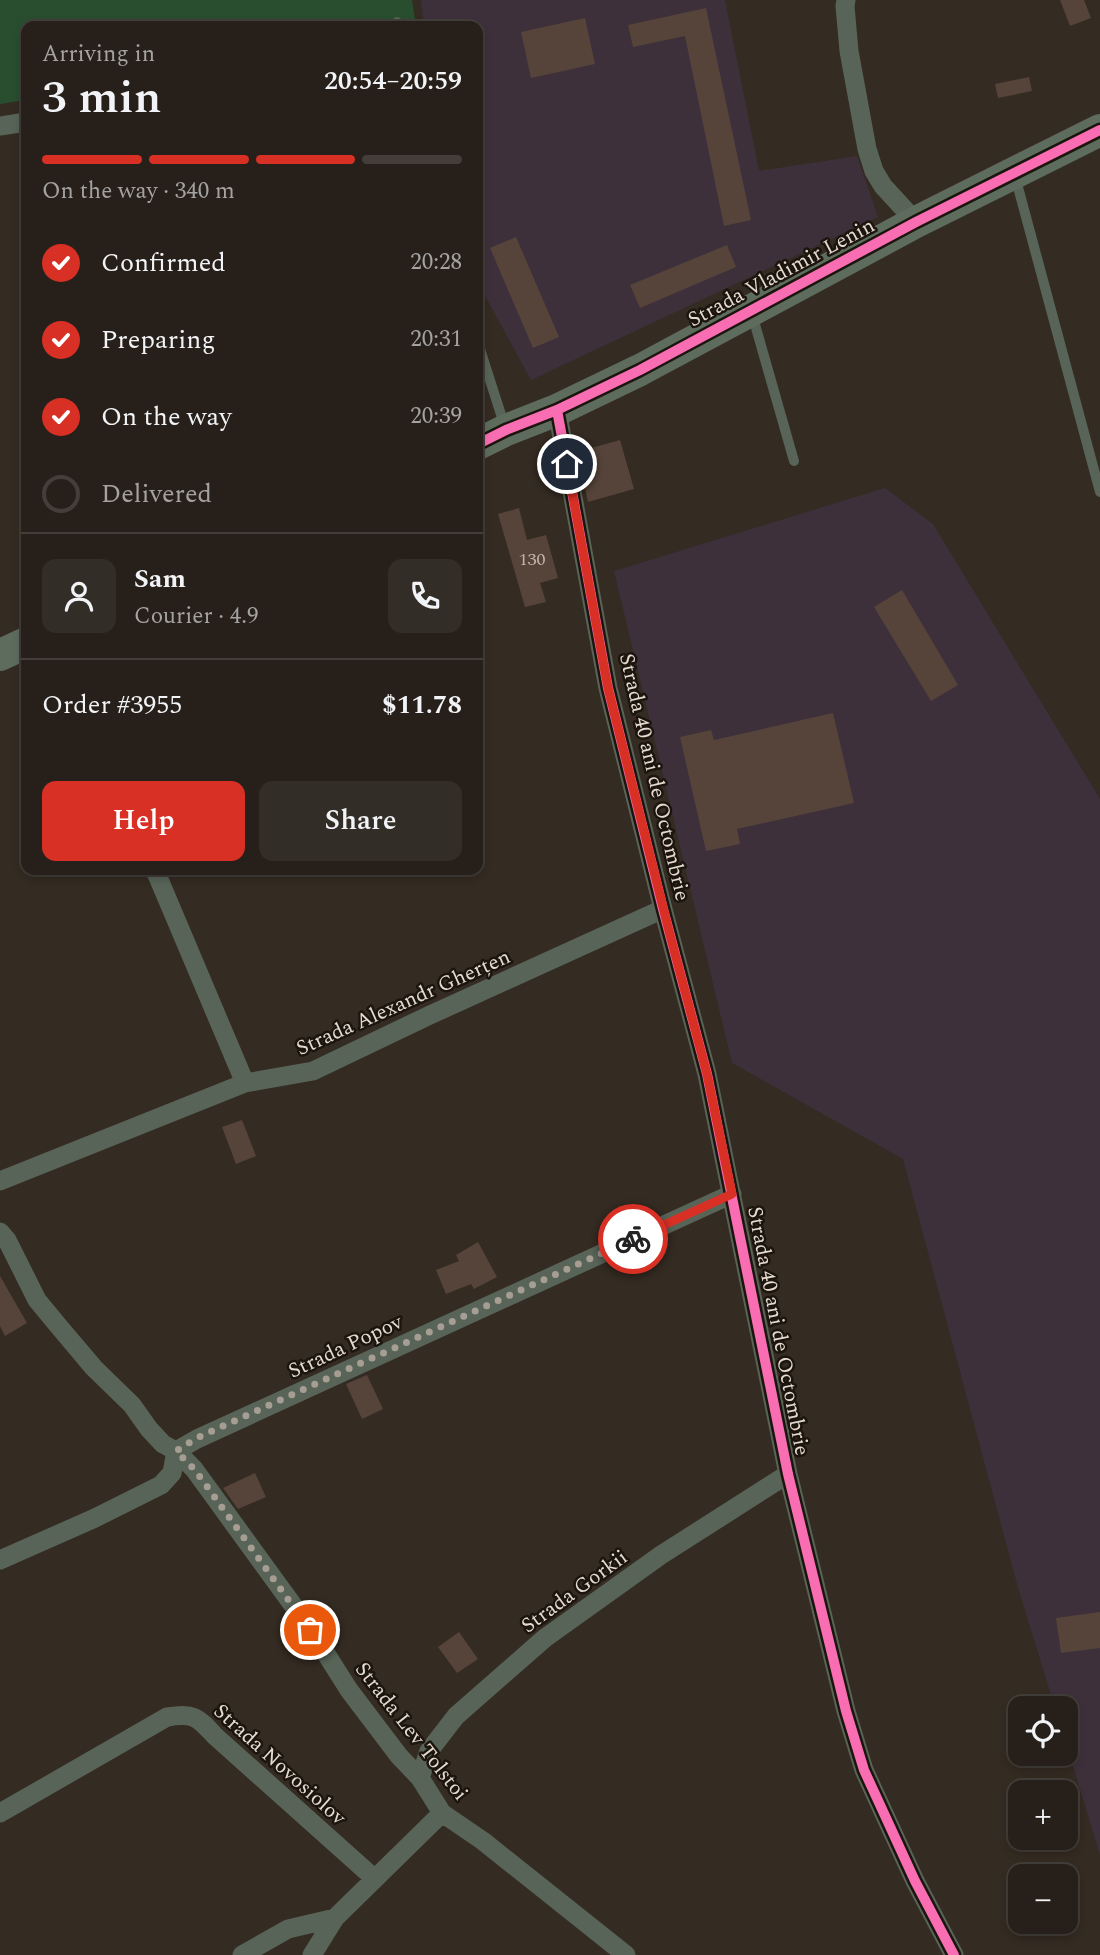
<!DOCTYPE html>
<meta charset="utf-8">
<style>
:root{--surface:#27201a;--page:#332d27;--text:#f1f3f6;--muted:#a4a3a2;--line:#433e39;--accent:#d93025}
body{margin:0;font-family:Spectral,serif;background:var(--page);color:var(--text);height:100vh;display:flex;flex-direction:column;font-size:26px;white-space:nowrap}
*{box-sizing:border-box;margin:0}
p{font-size:23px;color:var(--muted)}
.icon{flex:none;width:38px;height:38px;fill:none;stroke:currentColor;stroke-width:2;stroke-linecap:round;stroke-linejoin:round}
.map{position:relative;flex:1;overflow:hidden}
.panel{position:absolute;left:21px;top:21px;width:462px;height:854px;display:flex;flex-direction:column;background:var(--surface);border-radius:14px;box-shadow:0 4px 10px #0003,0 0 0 2px var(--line)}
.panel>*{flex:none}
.fabs{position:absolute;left:1008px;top:1696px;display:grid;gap:14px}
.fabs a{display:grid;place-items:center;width:70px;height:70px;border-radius:14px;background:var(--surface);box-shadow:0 4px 10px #0003,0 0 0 2px var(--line);font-size:35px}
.pin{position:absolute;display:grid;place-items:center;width:60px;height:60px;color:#fff;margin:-30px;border:4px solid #fff;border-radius:50%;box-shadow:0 2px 7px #0007}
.courier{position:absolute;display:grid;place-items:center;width:70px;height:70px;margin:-35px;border:5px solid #d93025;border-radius:50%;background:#fff;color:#222;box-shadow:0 2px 9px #0007}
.headline em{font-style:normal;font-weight:600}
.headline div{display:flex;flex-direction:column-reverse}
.headline{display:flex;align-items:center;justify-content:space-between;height:119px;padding:0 21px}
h1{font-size:46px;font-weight:600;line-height:52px}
.bar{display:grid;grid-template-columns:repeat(4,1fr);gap:10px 7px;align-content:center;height:84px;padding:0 21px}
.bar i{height:9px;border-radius:5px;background:var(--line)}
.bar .active{background:var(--accent)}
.bar p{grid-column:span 4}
.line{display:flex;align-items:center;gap:18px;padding:0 21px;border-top:2px solid var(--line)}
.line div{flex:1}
.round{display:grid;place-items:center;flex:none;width:74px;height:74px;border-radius:14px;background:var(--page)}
ol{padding:0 21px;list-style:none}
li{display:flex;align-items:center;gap:21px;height:77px}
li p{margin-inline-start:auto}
li .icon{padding:7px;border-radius:50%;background:var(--accent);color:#fff;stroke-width:4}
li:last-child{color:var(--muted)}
li i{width:38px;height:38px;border:4px solid var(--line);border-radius:50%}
.action{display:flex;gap:14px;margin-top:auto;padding:14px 21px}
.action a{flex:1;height:80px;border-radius:14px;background:var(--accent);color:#fff;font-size:28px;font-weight:600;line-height:80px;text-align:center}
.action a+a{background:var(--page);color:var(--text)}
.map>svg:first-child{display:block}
.industrial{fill:#3d303b}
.green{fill:#284e2f}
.building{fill:#56443a}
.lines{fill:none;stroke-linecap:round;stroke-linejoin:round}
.lane{stroke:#586458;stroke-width:10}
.street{stroke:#586458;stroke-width:19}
.primary{stroke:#5e6c5e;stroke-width:32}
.cycleway-casing{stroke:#1c150e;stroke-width:15}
.cycleway{stroke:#f96db3;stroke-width:10}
.done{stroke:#a69d93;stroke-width:7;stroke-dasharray:0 12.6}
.route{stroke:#d93025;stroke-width:9}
.labels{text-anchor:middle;stroke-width:5;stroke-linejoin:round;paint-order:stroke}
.number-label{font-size:18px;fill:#c0b4aa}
.street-label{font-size:21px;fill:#e4dad0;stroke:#1c150e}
</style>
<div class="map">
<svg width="1100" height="1955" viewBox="0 0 1100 1955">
<rect width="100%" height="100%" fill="#342b22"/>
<path class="industrial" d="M421 0H725L759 171 857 156 878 217 531 380 478 283V26H424Z
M885 488 933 524 1100 799V1855L1066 1743V1708H1055L1017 1584 903 1159 732 1063 614 571Z"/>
<path class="green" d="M0 0H412L416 26H26V100L0 104Z"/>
<path class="building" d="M1060 0H1084L1091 18 1070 26Z
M706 8 751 220 724 226 685 36 633 47 628 25Z
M585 18 595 64 531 78 521 32Z
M1029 77 1032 91 998 98 995 84Z
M516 237 559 337 533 348 490 248Z
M727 245 736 267 640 308 630 285Z
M620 440 634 489 588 502 577 452Z
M519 508 527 540 546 535 558 578 540 583 546 602 525 607 498 514Z
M902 590 958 685 931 701 874 607Z
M833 713 854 803 737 829 740 844 706 851 680 737 711 730 714 740Z
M242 1120 256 1156 236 1164 222 1127Z
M478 1242 497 1277 474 1289 471 1284 446 1294 436 1270 459 1261 456 1255Z
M0 1276 27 1323 5 1336 0 1326Z
M367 1375 383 1409 362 1419 346 1384Z
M255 1473 266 1497 238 1509 223 1488Z
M1100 1612V1648L1061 1653 1056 1618Z
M459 1632 478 1659 457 1673 438 1647Z"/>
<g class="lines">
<path class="lane" d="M397 22 398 26
M1015 176 1100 492
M752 314 794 461
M478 343 505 427"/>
<path class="street" d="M846 0 845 6 849 51 867 149 874 171 883 186 916 222
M0 126 26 122
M557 410 608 688 663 909 707 1074 788 1474 846 1711 864 1770 915 1881 954 1955
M155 870 245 1083
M0 1181 245 1083 313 1071 430 1015 663 909
M0 1232 7 1240 37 1300 61 1329 94 1368 132 1405 149 1429 163 1444 176 1451 194 1469 311 1630 349 1690 399 1756 420 1778 442 1813 483 1841 626 1955
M0 1560 95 1518 161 1485 172 1473 176 1451 197 1439 732 1194
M420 1778 429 1751 456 1716 545 1638 661 1555 788 1474
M0 1813 167 1717C193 1713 197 1716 215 1736L375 1879
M242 1955 288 1929 335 1918 442 1813
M312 1955 335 1918"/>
<path class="primary" d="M478 444 506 430 557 410 640 370 916 222 1100 130
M0 655 26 643"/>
<defs>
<path id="cycleway" d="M557 410 608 688 663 909 707 1074 788 1474 846 1711 864 1770 915 1881 954 1955
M478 444 506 430 557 410 640 370 916 222 1100 130"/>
</defs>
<use href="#cycleway" class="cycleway-casing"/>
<use href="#cycleway" class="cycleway"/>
</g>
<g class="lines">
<path class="done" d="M310 1630 206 1485 194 1469 176 1451 197 1438 633 1239"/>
<path class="route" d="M567 464 608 688 669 931 707 1074 732 1194 633 1239"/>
</g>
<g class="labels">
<g class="number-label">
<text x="532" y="565">130</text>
</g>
<g class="street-label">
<text transform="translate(781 272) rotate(-28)" y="7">Strada Vladimir Lenin</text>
<text transform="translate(655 777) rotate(77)" y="7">Strada 40 ani de Octombrie</text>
<text transform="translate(403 1002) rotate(-24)" y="7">Strada Alexandr Gherțen</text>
<text transform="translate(779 1331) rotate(79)" y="7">Strada 40 ani de Octombrie</text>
<text transform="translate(345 1346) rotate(-25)" y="7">Strada Popov</text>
<text transform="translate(574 1591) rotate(-36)" y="7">Strada Gorkii</text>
<text transform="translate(412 1731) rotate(52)" y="7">Strada Lev Tolstoi</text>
<text transform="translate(280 1764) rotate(42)" y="7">Strada Novosiolov</text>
</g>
</g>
</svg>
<div class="fabs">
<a><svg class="icon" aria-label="locate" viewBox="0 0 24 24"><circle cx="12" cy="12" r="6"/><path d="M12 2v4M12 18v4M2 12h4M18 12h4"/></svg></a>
<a>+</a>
<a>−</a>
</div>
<div class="pin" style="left:310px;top:1630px;background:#ea580c"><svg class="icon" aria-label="bag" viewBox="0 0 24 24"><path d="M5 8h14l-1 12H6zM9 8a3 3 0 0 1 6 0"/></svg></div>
<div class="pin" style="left:567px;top:464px;background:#1f2937"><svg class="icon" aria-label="home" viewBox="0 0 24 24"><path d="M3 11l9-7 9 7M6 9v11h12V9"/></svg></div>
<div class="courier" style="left:633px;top:1239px"><svg class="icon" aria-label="bike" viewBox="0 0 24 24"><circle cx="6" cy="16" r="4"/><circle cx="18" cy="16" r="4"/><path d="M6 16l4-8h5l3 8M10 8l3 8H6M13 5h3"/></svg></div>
<section class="panel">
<div class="headline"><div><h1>3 min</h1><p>Arriving in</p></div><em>20:54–20:59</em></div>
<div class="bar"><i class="active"></i><i class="active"></i><i class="active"></i><i></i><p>On the way · 340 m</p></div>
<ol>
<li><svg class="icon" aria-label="check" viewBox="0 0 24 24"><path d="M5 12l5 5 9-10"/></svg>Confirmed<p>20:28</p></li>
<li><svg class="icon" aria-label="check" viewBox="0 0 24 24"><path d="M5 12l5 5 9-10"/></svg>Preparing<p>20:31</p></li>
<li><svg class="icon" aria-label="check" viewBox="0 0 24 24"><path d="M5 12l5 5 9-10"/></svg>On the way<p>20:39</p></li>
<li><i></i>Delivered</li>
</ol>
<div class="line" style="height:126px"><a class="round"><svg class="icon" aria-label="person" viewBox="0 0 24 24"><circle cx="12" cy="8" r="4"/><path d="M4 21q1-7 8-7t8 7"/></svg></a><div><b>Sam</b><p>Courier · 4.9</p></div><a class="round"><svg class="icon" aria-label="phone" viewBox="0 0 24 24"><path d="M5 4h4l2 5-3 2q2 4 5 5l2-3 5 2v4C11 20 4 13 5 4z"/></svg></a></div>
<div class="line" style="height:91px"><div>Order #3955</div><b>$11.78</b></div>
<div class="action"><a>Help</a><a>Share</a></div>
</section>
</div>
